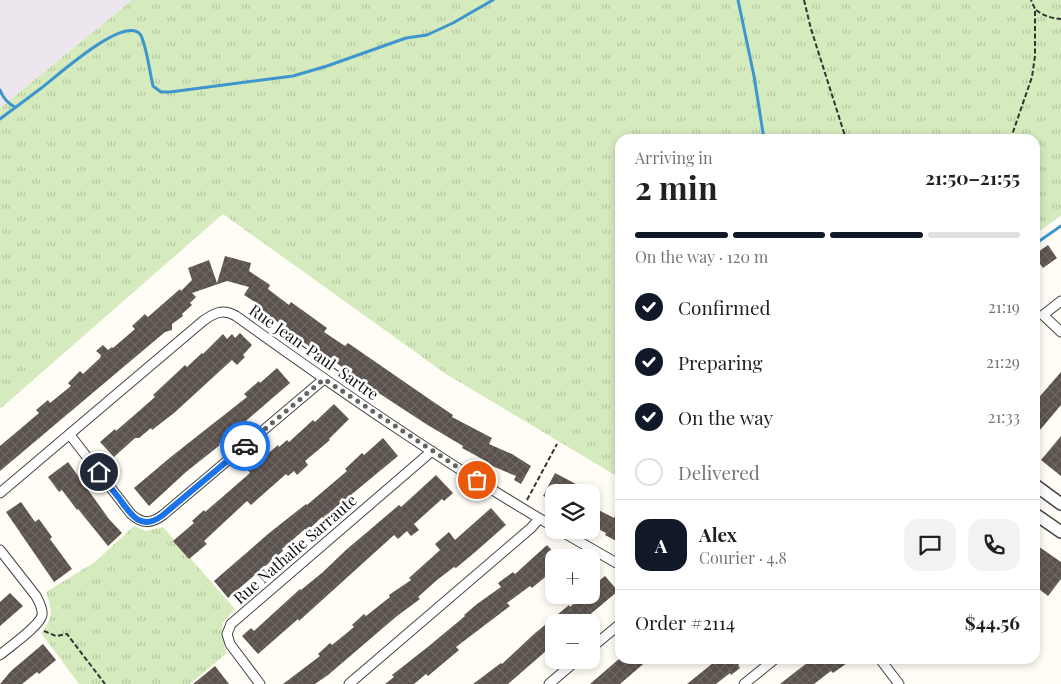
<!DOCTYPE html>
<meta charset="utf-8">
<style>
:root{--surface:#fff;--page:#f2f2f2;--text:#202124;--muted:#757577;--line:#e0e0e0;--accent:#111827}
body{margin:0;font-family:"Playfair Display",serif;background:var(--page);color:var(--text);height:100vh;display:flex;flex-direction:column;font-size:19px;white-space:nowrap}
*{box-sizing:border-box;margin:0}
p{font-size:16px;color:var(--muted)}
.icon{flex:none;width:28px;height:28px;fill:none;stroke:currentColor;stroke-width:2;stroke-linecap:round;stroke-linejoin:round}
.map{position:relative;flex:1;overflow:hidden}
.drawer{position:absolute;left:615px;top:134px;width:425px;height:530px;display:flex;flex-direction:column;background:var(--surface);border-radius:15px;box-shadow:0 2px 8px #0003}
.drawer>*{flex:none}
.tools{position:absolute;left:545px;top:484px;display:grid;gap:10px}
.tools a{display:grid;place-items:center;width:55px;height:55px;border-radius:10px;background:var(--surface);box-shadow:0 2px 8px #0003;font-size:25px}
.pin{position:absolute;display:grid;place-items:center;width:42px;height:42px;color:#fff;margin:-21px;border:2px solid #fff;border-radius:50%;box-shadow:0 1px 5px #0007}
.courier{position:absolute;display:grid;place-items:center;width:50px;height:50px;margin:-25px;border:4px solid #1a73e8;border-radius:50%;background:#fff;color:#222;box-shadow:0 1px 6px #0007}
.head em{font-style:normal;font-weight:700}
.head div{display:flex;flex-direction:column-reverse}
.head{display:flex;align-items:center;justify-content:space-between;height:85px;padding:0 20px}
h1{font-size:32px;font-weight:700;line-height:38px}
.bar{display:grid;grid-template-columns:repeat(4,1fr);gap:8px 5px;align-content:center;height:60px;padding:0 20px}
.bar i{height:6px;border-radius:4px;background:var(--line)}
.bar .current{background:var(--accent)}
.bar p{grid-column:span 4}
.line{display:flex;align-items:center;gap:12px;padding:0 20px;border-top:1px solid var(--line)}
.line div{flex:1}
.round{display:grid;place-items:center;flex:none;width:52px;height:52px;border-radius:15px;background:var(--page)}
ol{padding:0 20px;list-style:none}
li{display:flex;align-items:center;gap:15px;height:55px}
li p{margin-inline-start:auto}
li .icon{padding:5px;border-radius:50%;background:var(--accent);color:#fff;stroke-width:4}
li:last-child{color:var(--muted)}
li i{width:28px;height:28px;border:2px solid var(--line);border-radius:50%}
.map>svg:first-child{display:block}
.industrial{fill:#eee6ef}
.grass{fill:url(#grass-tufts)}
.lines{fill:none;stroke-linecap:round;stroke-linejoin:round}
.stream{stroke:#3f96cf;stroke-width:3}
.building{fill:url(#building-cross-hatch)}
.minor-casing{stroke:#444;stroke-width:11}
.tertiary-casing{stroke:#444;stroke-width:14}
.path{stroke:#333;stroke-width:2;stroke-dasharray:5 2.5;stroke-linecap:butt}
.minor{stroke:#fff;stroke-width:9}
.tertiary{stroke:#fff;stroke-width:11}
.done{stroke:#646461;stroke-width:5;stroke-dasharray:0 9}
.route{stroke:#1a73e8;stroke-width:6}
.labels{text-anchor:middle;stroke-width:5;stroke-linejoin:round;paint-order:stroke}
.street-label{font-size:16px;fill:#111;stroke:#fff}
</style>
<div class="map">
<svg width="1061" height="684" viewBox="0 0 1061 684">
<defs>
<pattern id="grass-tufts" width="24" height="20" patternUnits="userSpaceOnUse" patternTransform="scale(1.25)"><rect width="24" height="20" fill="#d5ebbd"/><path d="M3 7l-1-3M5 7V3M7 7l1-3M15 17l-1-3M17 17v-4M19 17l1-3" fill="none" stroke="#b6c8a1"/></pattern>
<pattern id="building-cross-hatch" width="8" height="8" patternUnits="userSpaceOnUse" patternTransform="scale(1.25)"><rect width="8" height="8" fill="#5a524d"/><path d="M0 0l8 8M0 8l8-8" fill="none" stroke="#6d6662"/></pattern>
</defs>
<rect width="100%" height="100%" fill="#fffdf5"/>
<path class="industrial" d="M0 0H132L0 108Z"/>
<path class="grass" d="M132 0H1061V216L1035 234V139H620V478L446 374 223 214 0 409V108Z
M134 526 146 531 163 527 235 609 222 624 224 646 227 653 190 684H79L41 633C54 617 52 611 46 592L95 562Z"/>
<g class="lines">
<path class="stream" d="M738 0 754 76 764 139
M0 90C3 98 7 103 15 107
M0 119C13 109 27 99 40 89 54 79 123 15 140 34 146 42 150 74 153 86L161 92H170L293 76 327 66 406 38 427 35 453 23 493 0
M1035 244 1061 226"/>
</g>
<path class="building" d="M1048 245 1057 258 1043 268 1035 257V254Z
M225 256 251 263 249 271 270 285 268 289 289 305 291 302 327 328 324 332 345 346 348 343 435 403 453 415 452 417 492 438 489 444 512 454 531 466 521 484 514 480 516 476 485 463 486 461 462 448 463 446 426 424 371 388 331 359V360L300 340 260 308 261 306 244 295 249 287 227 281 192 293 196 297 190 303 192 305 182 314 183 316 172 324V330L165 332 0 471V446L39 413 36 410 48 400 50 403 71 386 68 383 80 371 83 374 100 358 101 355 96 351 103 345 108 350 112 347 113 348 135 329 132 326 145 314 148 317 180 289 181 291 192 280 188 268 209 260 217 283Z
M240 333 252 345 243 355 245 357 237 365 232 360 174 413 152 430 151 428 139 438H135L114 457 100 442 115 429 116 431 155 397 153 395 185 365 187 367 202 353 203 354 223 334 227 339 232 334 235 338Z
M277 368 290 383 219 444 220 445 186 472 149 506 134 488 172 456 247 397 244 394 259 381 260 383Z
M1061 372V405L1035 436V402Z
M334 404 349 419 329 439 330 440 305 461 308 465 297 475 294 471 288 476 286 474 251 505 247 501 204 541 207 544 189 559 173 541 194 523 192 521 204 510 205 512 250 473 247 469 264 455 265 456 278 445 279 447 287 440 289 442 313 420 315 422Z
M1061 436V476L1041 460Z
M383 438 398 456 323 518 322 517 307 531 305 529 282 549 283 551 228 598 214 581 268 534 306 504 307 505 347 471 345 469 362 453 364 455Z
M68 462 109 519 122 533 108 546 78 509 77 510 62 490 59 492 48 477Z
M555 473 576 484 571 492H554V501L543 496Z
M436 475 453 493 444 501 442 499 414 524 419 530 411 536 407 531 398 539 394 535 299 621 298 619 258 654 242 636 251 628 254 631 300 589 301 590 323 572 346 550 399 505 401 507Z
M21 502 35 522 39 519 52 537 50 539 72 569 54 582 6 512Z
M591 506 614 518 620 506V543L605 535 606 533 591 525Z
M491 508 506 525 474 553 456 568 454 567 437 580 418 597 420 599 397 616 328 675 315 684H283L320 656 318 654 330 643 332 645 354 627 352 625 364 614 366 616 390 597 389 595 411 580 409 578 440 550 435 544 449 532 455 540Z
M1035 544 1061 562V579L1048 596 1035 586Z
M547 545 559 558H554V568L544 578 532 588 530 586 507 603 510 606 456 647 459 650 428 676 426 674 414 684H385L394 677 392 675 429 646 465 616 464 615 477 604 501 587 498 583 513 572 515 574Z
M605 576 618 591 581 622H554V644L508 684H473L501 663 502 664 534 634 569 605 570 607 584 595H591V587Z
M10 593 23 606 0 626V602Z
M43 644 56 660 39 674 37 672 22 684H0L11 671Z
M619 659H649L620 684H590Z
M718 659H745L738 665 740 668 731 675 730 673 716 684H687Z
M812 659H853L833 673 831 671 814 684H780Z
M215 666 229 684H193Z"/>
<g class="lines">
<defs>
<path id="minor" d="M1061 301 1043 315 1061 332
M70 435 131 514C142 524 151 524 163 515L324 379
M0 493 203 321C214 313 223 308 236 316 339 390 444 463 554 527
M559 530 620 565
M0 550 36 596C39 602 43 608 42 615 40 626 9 647 0 655
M591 648 620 624
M880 659 899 684
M260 684 230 644 227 634 231 624 432 451
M349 684 531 528 539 519
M549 684 577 660
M744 684 775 659"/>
<path id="tertiary" d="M1035 485 1061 504
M1035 514 1061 532"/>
</defs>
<use href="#minor" class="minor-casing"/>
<use href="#tertiary" class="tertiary-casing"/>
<path class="path" d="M804 0 811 29 846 139
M1036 10C1044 16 1051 18 1061 19
M1009 139 1013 132 1032 77 1035 56V9L1031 0
M527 500 557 444
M44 631 56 636 67 634 105 684"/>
<use href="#minor" class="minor"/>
<use href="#tertiary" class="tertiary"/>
</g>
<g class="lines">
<path class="done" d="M245 446 324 379 477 480"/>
<path class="route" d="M99 472C106 481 112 490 119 498 131 515 141 532 163 515L245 446"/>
</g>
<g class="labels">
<g class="street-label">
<text transform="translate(314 352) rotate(35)" y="6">Rue Jean-Paul-Sartre</text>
<text transform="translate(295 549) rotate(-41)" y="6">Rue Nathalie Sarraute</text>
</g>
</g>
</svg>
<div class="tools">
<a><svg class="icon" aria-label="layers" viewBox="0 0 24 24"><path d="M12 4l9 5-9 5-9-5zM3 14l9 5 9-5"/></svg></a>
<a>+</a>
<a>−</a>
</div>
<div class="pin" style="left:477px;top:480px;background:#ea580c"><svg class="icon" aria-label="bag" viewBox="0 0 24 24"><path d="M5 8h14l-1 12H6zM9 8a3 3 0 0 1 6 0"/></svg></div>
<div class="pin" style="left:99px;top:472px;background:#1f2937"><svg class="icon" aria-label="home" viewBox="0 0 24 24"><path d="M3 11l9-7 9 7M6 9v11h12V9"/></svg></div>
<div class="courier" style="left:245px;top:446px"><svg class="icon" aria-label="car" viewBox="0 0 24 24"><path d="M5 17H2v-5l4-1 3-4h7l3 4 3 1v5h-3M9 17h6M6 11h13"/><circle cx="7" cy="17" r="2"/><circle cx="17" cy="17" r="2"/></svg></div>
<section class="drawer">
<div class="head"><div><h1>2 min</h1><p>Arriving in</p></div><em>21:50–21:55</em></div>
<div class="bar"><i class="current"></i><i class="current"></i><i class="current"></i><i></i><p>On the way · 120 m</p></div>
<ol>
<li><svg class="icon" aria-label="check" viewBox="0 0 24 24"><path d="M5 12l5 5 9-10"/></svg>Confirmed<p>21:19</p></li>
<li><svg class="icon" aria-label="check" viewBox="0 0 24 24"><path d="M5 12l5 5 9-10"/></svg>Preparing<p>21:29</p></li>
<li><svg class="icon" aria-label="check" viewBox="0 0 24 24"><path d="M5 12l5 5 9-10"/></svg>On the way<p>21:33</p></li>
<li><i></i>Delivered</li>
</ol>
<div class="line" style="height:90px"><b class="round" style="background:var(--accent);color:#fff">A</b><div><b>Alex</b><p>Courier · 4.8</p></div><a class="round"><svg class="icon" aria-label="chat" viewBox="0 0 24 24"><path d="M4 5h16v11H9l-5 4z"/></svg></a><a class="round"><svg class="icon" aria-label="phone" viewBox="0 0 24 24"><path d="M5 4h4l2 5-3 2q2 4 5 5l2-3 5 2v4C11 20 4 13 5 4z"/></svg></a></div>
<div class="line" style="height:65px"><div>Order #2114</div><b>$44.56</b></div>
</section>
</div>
